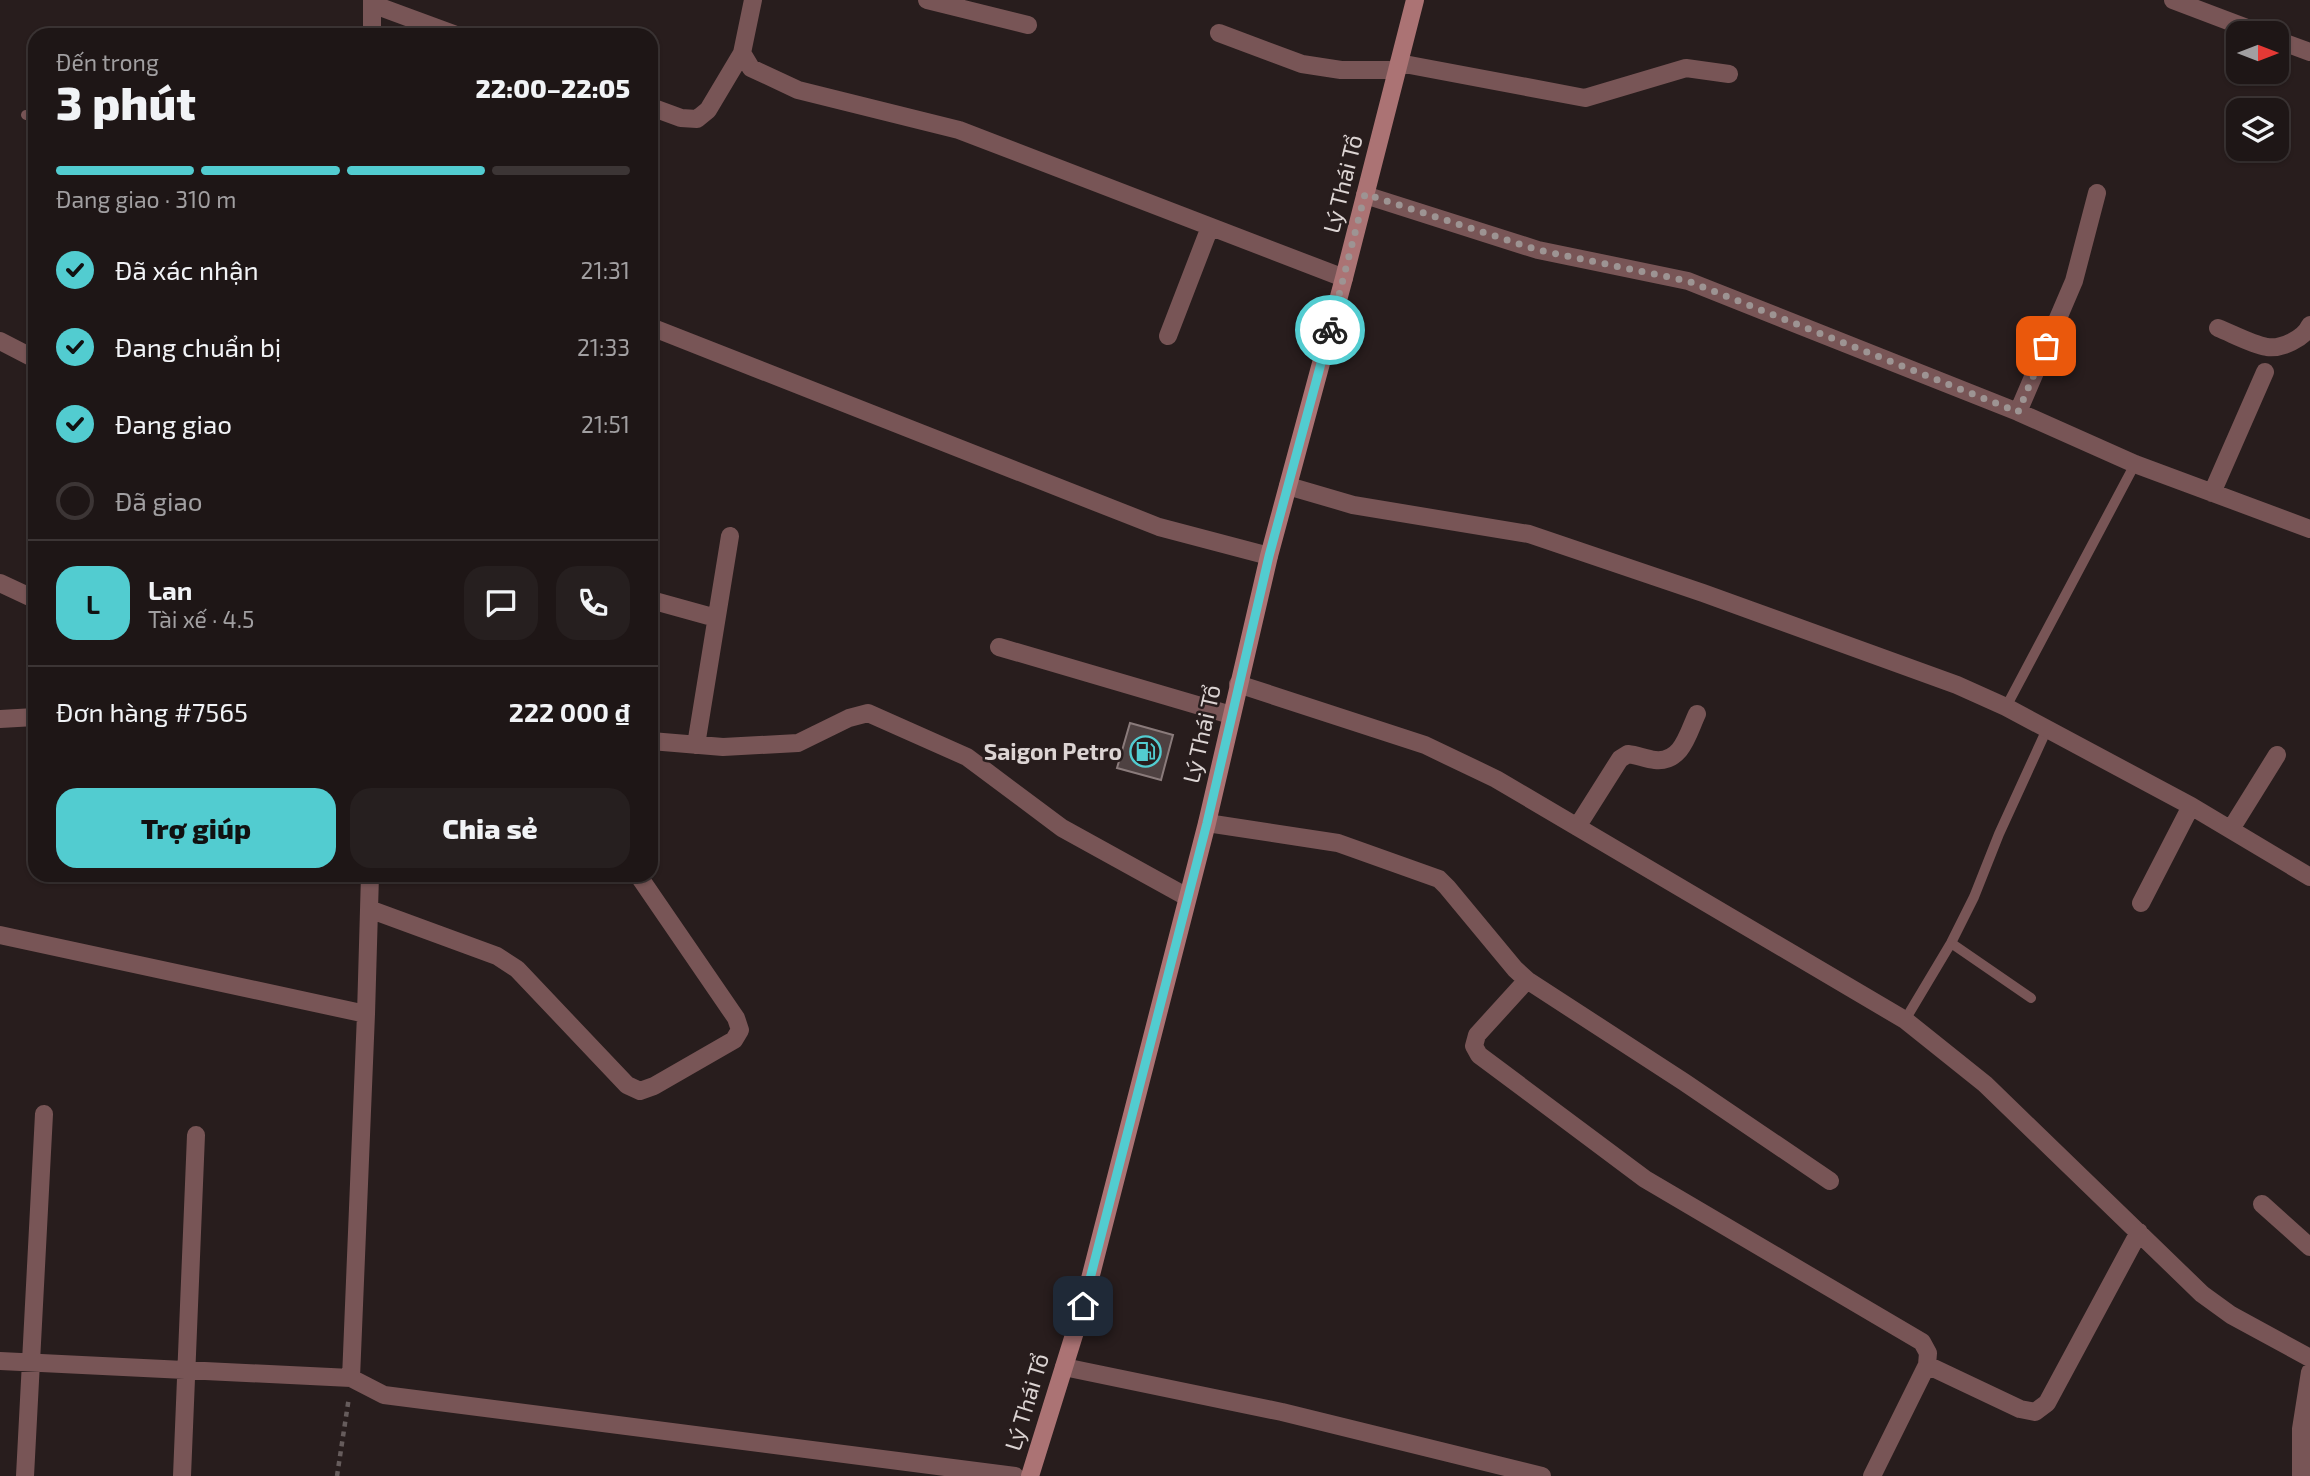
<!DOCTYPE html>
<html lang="vi">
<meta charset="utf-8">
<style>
:root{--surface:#1e1616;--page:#261f1f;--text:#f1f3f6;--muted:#a19fa1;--line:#3c3535;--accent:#52ccd0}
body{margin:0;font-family:"Exo 2",sans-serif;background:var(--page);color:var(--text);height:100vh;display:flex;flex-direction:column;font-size:26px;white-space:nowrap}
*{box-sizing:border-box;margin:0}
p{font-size:23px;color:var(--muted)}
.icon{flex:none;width:38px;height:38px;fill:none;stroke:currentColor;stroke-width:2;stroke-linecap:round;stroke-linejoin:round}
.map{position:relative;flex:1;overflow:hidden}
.drawer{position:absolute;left:28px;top:28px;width:630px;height:854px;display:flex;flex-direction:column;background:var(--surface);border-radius:21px;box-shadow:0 2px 5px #0004,0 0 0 2px var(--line)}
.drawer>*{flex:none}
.needle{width:46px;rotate:90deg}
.buttons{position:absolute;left:2226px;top:21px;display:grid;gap:14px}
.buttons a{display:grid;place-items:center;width:63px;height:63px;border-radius:14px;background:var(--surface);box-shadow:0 2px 5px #0004,0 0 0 2px var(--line);font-size:35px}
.pin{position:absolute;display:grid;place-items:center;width:60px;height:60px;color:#fff;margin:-30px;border-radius:14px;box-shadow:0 4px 10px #0006}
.courier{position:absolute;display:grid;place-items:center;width:70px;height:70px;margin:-35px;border:5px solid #52ccd0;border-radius:50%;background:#fff;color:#222;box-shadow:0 2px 9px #0007}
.headline em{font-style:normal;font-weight:800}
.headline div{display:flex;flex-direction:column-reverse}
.headline{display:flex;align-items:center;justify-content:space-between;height:119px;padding:0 28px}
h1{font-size:46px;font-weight:800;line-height:52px}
.bar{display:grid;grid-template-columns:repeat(4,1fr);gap:10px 7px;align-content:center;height:84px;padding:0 28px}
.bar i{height:9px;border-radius:5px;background:var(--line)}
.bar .on{background:var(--accent)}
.bar p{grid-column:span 4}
.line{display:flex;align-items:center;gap:18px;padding:0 28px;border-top:2px solid var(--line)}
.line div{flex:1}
.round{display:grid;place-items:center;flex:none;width:74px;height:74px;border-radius:21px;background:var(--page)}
ol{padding:0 28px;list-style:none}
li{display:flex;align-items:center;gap:21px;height:77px}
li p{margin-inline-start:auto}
li .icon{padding:7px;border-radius:50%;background:var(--accent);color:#111;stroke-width:4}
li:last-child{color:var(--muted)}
li i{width:38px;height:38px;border:4px solid var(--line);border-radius:50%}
.cta{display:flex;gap:14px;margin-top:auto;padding:14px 28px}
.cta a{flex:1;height:80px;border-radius:21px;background:var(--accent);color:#111;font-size:28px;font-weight:800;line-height:80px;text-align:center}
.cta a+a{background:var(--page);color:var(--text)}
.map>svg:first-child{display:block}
.building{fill:#4e4141;stroke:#8a7b7b;stroke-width:2}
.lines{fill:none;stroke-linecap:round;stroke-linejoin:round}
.path{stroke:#665c5c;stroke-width:4.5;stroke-dasharray:5 5;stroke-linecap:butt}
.service{stroke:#785556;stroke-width:10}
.minor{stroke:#785556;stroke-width:18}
.secondary{stroke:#ab7374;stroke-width:18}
.done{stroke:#9d9493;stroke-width:7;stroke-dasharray:0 12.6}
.route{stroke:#52ccd0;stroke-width:9}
.labels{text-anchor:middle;stroke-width:5;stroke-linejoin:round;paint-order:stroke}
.street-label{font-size:23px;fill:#dcd4d3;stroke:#281d1d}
.poi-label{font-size:23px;font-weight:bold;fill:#dcd4d3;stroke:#281d1d;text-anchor:end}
</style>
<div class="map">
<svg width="2310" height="1476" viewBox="0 0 2310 1476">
<rect width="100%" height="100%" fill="#281d1d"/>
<path class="building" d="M1130 723 1173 735 1161 780 1117 768Z"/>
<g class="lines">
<path class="path" d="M337 1476 349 1397"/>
<path class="service" d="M26 115 35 116
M2006 707 2135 464
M1951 943 2031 998
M1905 1020 1951 943 1974 897 1999 834 2047 729"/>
<path class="minor" d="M927 0 1028 25
M2173 0 2260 33
M372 4 456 35
M1219 33 1302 64 1341 70H1397
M372 35V0
M2277 40 2310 52
M742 53 751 68 798 90 959 130 1344 278
M1399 63 1585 98 1686 68 1729 74
M651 107 681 118 697 119 708 110 742 53 753 0
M1365 195 1538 250 1688 281 2018 412 2135 464 2310 529
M651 327 1159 527 1269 556
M2218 328C2233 334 2251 344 2267 347 2281 349 2304 339 2310 325
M1168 336 1210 227
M0 341 35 359
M2018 412 2074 281 2097 193
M1288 486 1353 505 1529 534 1703 593 1957 685 2006 707 2191 806 2310 877
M2212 493 2265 372
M0 583 30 597
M651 600 716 618
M999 647 1231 715
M1238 684 1425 745 1496 779 1905 1020 1985 1084 2202 1294 2231 1315 2310 1358
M0 719 35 717
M651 741 723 747 798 743 849 718 868 713 967 757 1062 828 1187 897
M696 745 730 536
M1207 823 1338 843 1439 879 1447 887 1515 969 1527 980 1684 1082 1830 1181
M1577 827 1620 759 1628 754C1637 755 1646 759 1655 760 1682 763 1688 733 1697 714
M2231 829 2277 755
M370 875 366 1014 351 1378 384 1395 1015 1476
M2141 903 2191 806
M369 909 497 956 517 969 627 1085 640 1091 654 1086 734 1040 740 1030 736 1018 638 875
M0 935 366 1014
M1527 980 1477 1035 1474 1046 1479 1055 1645 1179 1922 1342 1928 1353 1927 1365 1872 1476
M2262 1204 2310 1247
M0 1361 351 1378
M1927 1365 2020 1409 2035 1412 2047 1403 2139 1232
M1064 1367 1282 1412 1542 1476
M25 1476 44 1114
M182 1476 196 1135
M2301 1476V1429L2310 1372"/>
<path class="secondary" d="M1030 1476 1083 1306 1207 823 1269 556 1344 278 1415 0"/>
</g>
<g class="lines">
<path class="done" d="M1330 330 1365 194 1538 250 1688 281 2018 412 2046 346"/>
<path class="route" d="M1083 1306 1207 823 1269 556 1330 330"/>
</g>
<defs>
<symbol id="fuel-ring" viewBox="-11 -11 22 22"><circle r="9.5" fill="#281d1d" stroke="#52ccd0" stroke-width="1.5"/><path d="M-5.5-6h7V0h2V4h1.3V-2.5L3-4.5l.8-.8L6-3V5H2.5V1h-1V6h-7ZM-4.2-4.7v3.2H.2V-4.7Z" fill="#52ccd0"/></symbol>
</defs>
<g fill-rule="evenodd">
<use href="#fuel-ring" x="1128" y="734" width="35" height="35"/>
</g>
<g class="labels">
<g class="street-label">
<text transform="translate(1343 184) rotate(-76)" y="8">Lý Thái Tổ</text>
<text transform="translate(1202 734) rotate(-77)" y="8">Lý Thái Tổ</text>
<text transform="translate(1027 1402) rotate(-73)" y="8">Lý Thái Tổ</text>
</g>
<g class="poi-label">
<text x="1122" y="760">Saigon Petro</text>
</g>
</g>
</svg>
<div class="buttons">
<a><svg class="needle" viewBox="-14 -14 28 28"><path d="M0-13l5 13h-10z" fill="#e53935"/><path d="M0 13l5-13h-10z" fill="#a19fa1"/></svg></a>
<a><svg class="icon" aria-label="layers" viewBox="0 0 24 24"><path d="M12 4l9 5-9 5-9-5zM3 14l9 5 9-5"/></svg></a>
</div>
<div class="pin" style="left:2046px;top:346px;background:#ea580c"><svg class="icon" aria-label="bag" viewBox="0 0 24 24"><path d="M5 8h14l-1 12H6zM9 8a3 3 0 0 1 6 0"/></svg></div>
<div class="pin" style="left:1083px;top:1306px;background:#1f2937"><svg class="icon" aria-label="home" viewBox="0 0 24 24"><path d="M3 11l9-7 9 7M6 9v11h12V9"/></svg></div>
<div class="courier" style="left:1330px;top:330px"><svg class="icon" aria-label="bike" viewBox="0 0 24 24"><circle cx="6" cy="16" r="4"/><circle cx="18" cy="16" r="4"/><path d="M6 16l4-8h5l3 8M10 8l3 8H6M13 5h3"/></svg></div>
<section class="drawer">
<div class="headline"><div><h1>3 phút</h1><p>Đến trong</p></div><em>22:00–22:05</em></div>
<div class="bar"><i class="on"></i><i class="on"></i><i class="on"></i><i></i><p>Đang giao · 310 m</p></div>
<ol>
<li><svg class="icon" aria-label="check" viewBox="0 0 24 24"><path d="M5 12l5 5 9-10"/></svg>Đã xác nhận<p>21:31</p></li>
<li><svg class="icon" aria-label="check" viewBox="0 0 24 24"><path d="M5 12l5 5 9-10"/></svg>Đang chuẩn bị<p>21:33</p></li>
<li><svg class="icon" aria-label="check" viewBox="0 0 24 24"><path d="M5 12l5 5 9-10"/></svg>Đang giao<p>21:51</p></li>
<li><i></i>Đã giao</li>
</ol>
<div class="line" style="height:126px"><b class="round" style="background:var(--accent);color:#111">L</b><div><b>Lan</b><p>Tài xế · 4.5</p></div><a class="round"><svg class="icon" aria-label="chat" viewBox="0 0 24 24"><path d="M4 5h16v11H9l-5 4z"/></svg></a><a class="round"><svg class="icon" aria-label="phone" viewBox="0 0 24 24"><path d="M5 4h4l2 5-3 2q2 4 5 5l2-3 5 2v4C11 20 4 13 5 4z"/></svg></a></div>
<div class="line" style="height:91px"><div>Đơn hàng #7565</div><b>222 000 ₫</b></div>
<div class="cta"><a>Trợ giúp</a><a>Chia sẻ</a></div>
</section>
</div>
